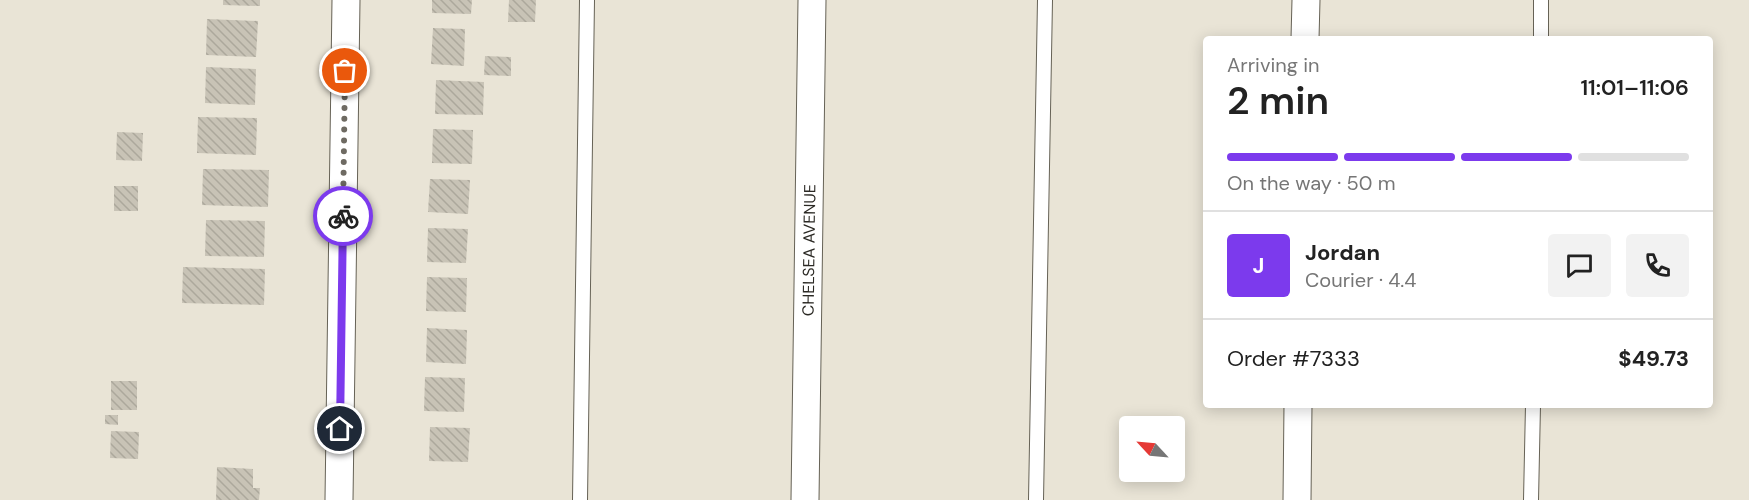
<!DOCTYPE html>
<meta charset="utf-8">
<style>
:root{--surface:#fff;--page:#f2f2f2;--text:#222;--muted:#767676;--line:#e0e0e0;--accent:#7c3aed}
body{margin:0;font-family:"DM Sans",sans-serif;background:var(--page);color:var(--text);height:100vh;display:flex;flex-direction:column;font-size:22px;white-space:nowrap}
*{box-sizing:border-box;margin:0}
p{font-size:20px;color:var(--muted)}
.icon{flex:none;width:33px;height:33px;fill:none;stroke:currentColor;stroke-width:2;stroke-linecap:round;stroke-linejoin:round}
.map{position:relative;flex:1;overflow:hidden}
.panel{position:absolute;left:1203px;top:36px;width:510px;height:372px;display:flex;flex-direction:column;background:var(--surface);border-radius:6px;box-shadow:0 3px 15px #0003}
.panel>*{flex:none}
.needle{width:39px;rotate:296deg}
.buttons{position:absolute;left:1119px;top:416px;display:grid;gap:12px}
.buttons a{display:grid;place-items:center;width:66px;height:66px;border-radius:6px;background:var(--surface);box-shadow:0 3px 15px #0003;font-size:30px}
.pin{position:absolute;display:grid;place-items:center;width:51px;height:51px;color:#fff;margin:-26px;border:3px solid #fff;border-radius:50%;box-shadow:0 2px 6px #0007}
.courier{position:absolute;display:grid;place-items:center;width:60px;height:60px;margin:-30px;border:4px solid #7c3aed;border-radius:50%;background:#fff;color:#222;box-shadow:0 2px 8px #0007}
.overview em{font-style:normal;font-weight:600}
.overview div{display:flex;flex-direction:column-reverse}
.overview{display:flex;align-items:center;justify-content:space-between;height:102px;padding:0 24px}
h1{font-size:39px;font-weight:600;line-height:45px}
.bar{display:grid;grid-template-columns:repeat(4,1fr);gap:9px 6px;align-content:center;height:72px;padding:0 24px}
.bar i{height:8px;border-radius:4px;background:var(--line)}
.bar .active{background:var(--accent)}
.bar p{grid-column:span 4}
.line{display:flex;align-items:center;gap:15px;padding:0 24px;border-top:2px solid var(--line)}
.line div{flex:1}
.round{display:grid;place-items:center;flex:none;width:63px;height:63px;border-radius:6px;background:var(--page)}
.map>svg:first-child{display:block}
.building{fill:url(#building-back-hatch)}
.lines{fill:none;stroke-linecap:round;stroke-linejoin:round}
.lane-casing{stroke:#666256;stroke-width:16}
.street-casing{stroke:#666256;stroke-width:29}
.lane{stroke:#fff;stroke-width:14}
.street{stroke:#fff;stroke-width:27}
.done{stroke:#6e6a62;stroke-width:6;stroke-dasharray:0 10.8}
.route{stroke:#7c3aed;stroke-width:8}
.labels{text-anchor:middle;stroke-width:4.5;stroke-linejoin:round;paint-order:stroke}
.street-label{font-size:16px;fill:#2b2924;stroke:#e9e4d6}
</style>
<div class="map">
<svg width="1749" height="500" viewBox="0 0 1749 500">
<defs>
<pattern id="building-back-hatch" width="6" height="6" patternUnits="userSpaceOnUse" patternTransform="scale(1.5)"><rect width="6" height="6" fill="#c8c3b6"/><path d="M-1 5l2 2M0 0l6 6M5-1l2 2" fill="none" stroke="#aca89c"/></pattern>
</defs>
<rect width="100%" height="100%" fill="#e9e4d6"/>
<path class="building" d="M223 0H260V6L223 5Z
M432 0H472L471 14 432 13Z
M509 0H536L535 22H508Z
M207 19 258 21 256 57 206 55Z
M433 28 465 29 464 66 431 64Z
M485 56 511 57V76L484 75Z
M206 67 256 69 255 105 205 103Z
M436 80 484 82 483 115 435 114Z
M198 117 257 118 256 155 197 153Z
M433 129 473 130 472 164 432 163Z
M117 132 143 133 142 161 116 160Z
M203 169 269 170 268 207 202 205Z
M430 179 470 180 468 214 428 212Z
M114 186H138V211H114Z
M206 220 265 221 264 257 205 256Z
M428 228 468 229 466 263 427 262Z
M183 267 265 269 264 305 182 303Z
M427 277 467 278 466 312 426 311Z
M427 328 467 330 466 364 426 362Z
M425 377 465 378 464 412 424 411Z
M111 381H137V410H111Z
M105 415H118V425L105 424Z
M430 427 470 428 468 462 429 461Z
M111 431 139 432 138 459 110 458Z
M217 467 253 469V488H260L259 500H216Z"/>
<g class="lines">
<defs>
<path id="lane" d="M1541 39V0
M580 500 587 0
M1036 500 1045 0
M1531 500 1533 405"/>
<g id="street">
<path d="M1305 39 1306 0"/>
<path d="M339 500 346 0"/>
<path id="s1" d="M805 500 812 0"/>
<path d="M1297 500 1298 405"/>
</g>
</defs>
<use href="#lane" class="lane-casing"/>
<use href="#street" class="street-casing"/>
<use href="#lane" class="lane"/>
<use href="#street" class="street"/>
</g>
<g class="lines">
<path class="done" d="M343 216 345 71"/>
<path class="route" d="M340 429 343 216"/>
</g>
<g class="labels">
<g class="street-label">
<text dy="6" stroke="none"><textPath href="#s1" startOffset="250">CHELSEA AVENUE</textPath></text>
</g>
</g>
</svg>
<div class="buttons">
<a><svg class="needle" viewBox="-14 -14 28 28"><path d="M0-13l5 13h-10z" fill="#e53935"/><path d="M0 13l5-13h-10z" fill="#767676"/></svg></a>
</div>
<div class="pin" style="left:345px;top:71px;background:#ea580c"><svg class="icon" aria-label="bag" viewBox="0 0 24 24"><path d="M5 8h14l-1 12H6zM9 8a3 3 0 0 1 6 0"/></svg></div>
<div class="pin" style="left:340px;top:429px;background:#1f2937"><svg class="icon" aria-label="home" viewBox="0 0 24 24"><path d="M3 11l9-7 9 7M6 9v11h12V9"/></svg></div>
<div class="courier" style="left:343px;top:216px"><svg class="icon" aria-label="bike" viewBox="0 0 24 24"><circle cx="6" cy="16" r="4"/><circle cx="18" cy="16" r="4"/><path d="M6 16l4-8h5l3 8M10 8l3 8H6M13 5h3"/></svg></div>
<section class="panel">
<div class="overview"><div><h1>2 min</h1><p>Arriving in</p></div><em>11:01–11:06</em></div>
<div class="bar"><i class="active"></i><i class="active"></i><i class="active"></i><i></i><p>On the way · 50 m</p></div>
<div class="line" style="height:108px"><b class="round" style="background:var(--accent);color:#fff">J</b><div><b>Jordan</b><p>Courier · 4.4</p></div><a class="round"><svg class="icon" aria-label="chat" viewBox="0 0 24 24"><path d="M4 5h16v11H9l-5 4z"/></svg></a><a class="round"><svg class="icon" aria-label="phone" viewBox="0 0 24 24"><path d="M5 4h4l2 5-3 2q2 4 5 5l2-3 5 2v4C11 20 4 13 5 4z"/></svg></a></div>
<div class="line" style="height:78px"><div>Order #7333</div><b>$49.73</b></div>
</section>
</div>
